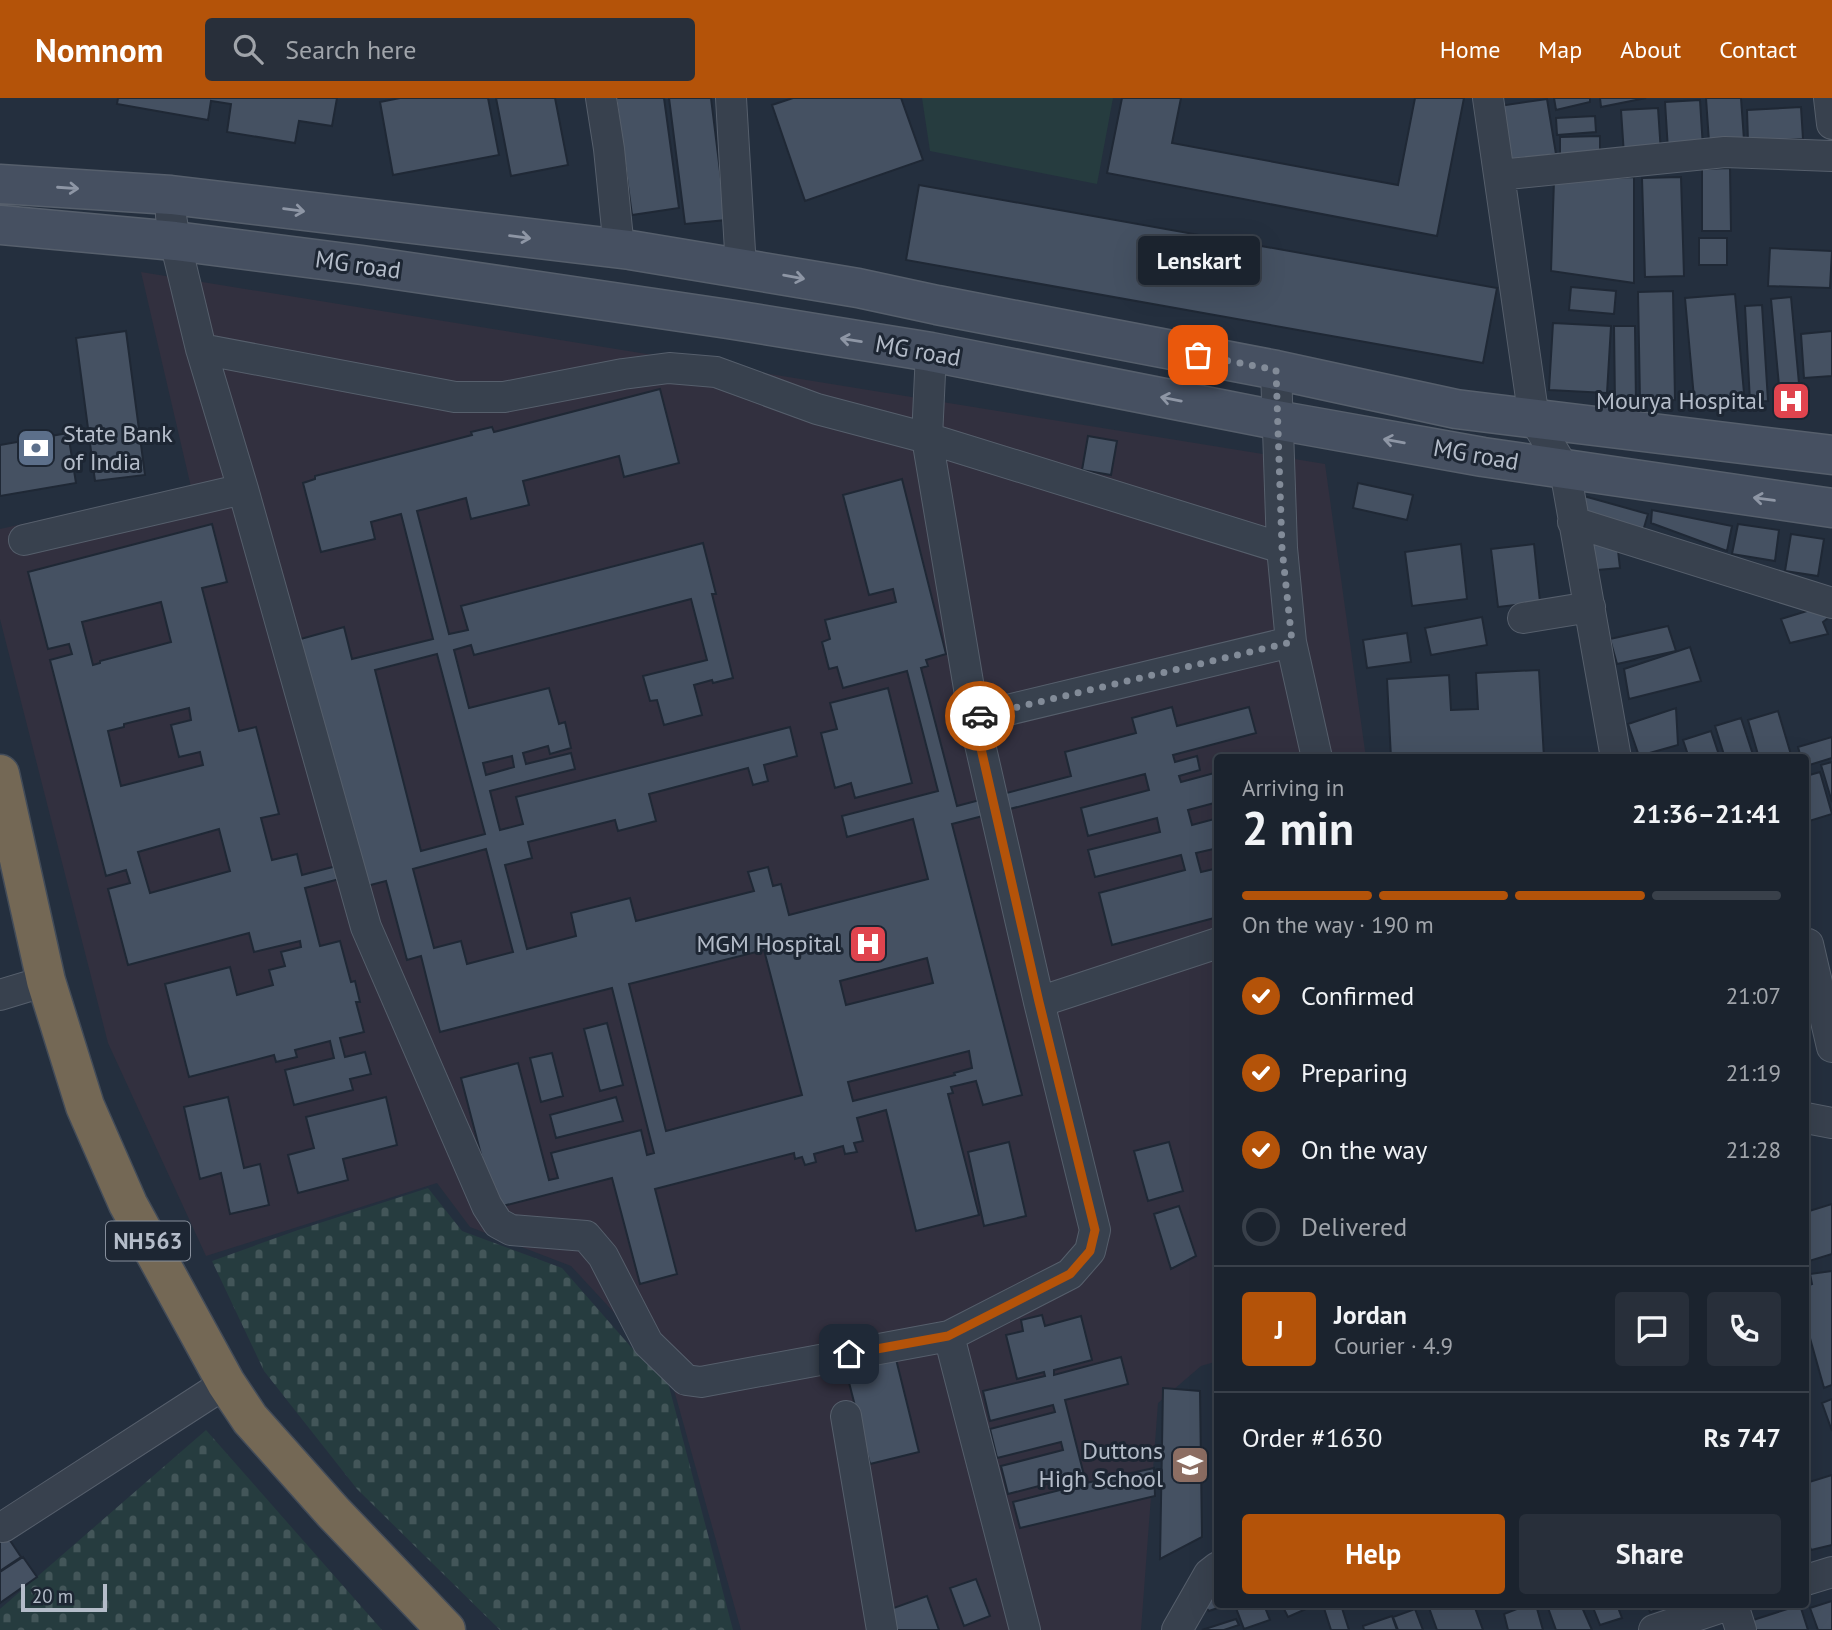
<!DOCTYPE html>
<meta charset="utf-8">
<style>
:root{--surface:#1b232e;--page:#282f3a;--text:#f1f3f6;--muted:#a0a4aa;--line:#39404a;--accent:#b45309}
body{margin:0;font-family:"PT Sans",sans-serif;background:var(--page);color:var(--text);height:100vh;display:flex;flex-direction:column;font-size:26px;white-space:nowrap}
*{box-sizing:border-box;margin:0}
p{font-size:23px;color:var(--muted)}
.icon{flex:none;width:38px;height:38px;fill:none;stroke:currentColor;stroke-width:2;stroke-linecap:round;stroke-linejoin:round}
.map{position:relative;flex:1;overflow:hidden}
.details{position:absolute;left:1214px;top:656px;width:595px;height:854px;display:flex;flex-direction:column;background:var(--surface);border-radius:7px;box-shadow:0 7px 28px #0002,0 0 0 2px var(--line)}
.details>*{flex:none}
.scale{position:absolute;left:21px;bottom:18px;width:86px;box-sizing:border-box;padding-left:7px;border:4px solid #b4bcc9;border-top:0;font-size:19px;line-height:24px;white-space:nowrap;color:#b4bcc9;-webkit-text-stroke:5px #1d2633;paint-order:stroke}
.pin{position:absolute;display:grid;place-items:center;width:60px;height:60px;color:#fff;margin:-30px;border-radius:14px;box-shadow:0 4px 10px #0006}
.courier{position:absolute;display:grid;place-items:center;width:70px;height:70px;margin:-35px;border:5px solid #b45309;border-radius:50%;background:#fff;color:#222;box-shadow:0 2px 9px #0007}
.bubble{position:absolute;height:49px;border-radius:7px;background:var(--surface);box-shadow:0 7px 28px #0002,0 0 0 2px var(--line);font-size:23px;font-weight:800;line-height:49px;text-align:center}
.head em{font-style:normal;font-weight:800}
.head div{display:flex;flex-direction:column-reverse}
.head{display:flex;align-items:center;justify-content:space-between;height:119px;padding:0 28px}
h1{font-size:46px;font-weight:800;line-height:52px}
.bar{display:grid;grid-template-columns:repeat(4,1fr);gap:10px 7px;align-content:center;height:84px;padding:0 28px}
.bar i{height:9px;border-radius:5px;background:var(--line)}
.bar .active{background:var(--accent)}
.bar p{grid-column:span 4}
.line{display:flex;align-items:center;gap:18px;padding:0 28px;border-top:2px solid var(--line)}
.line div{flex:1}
.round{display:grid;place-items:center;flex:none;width:74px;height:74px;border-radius:7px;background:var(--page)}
ol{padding:0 28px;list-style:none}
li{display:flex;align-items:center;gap:21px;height:77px}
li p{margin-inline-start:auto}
li .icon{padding:7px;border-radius:50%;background:var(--accent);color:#fff;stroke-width:4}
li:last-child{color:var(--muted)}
li i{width:38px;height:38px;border:4px solid var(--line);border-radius:50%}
.button{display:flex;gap:14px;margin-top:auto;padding:14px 28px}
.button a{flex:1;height:80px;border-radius:7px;background:var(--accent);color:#fff;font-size:28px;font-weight:800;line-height:80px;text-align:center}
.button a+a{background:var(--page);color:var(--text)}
header{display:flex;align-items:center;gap:42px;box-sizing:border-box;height:98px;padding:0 35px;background:var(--accent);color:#fff}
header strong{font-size:33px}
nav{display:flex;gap:38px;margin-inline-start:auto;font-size:24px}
.search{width:490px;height:63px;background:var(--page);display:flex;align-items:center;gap:18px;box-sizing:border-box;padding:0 24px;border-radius:7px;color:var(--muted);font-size:26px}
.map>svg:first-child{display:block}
.medical{fill:#32303f}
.cemetery{fill:url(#cemetery-stones)}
.pitch{fill:#263c3f}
.building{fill:#455162;stroke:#1f2835;stroke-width:2;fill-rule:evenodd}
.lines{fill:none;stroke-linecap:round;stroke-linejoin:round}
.street-casing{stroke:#565f6c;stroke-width:32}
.secondary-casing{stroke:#565f6c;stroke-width:41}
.highway-casing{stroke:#434c59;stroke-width:41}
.street{stroke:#38414e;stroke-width:30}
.secondary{stroke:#465061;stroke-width:38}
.highway{stroke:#746855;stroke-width:38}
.oneway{stroke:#8e96a5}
.done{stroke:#828b98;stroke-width:7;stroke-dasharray:0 12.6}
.route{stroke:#b45309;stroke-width:9}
.labels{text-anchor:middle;stroke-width:6;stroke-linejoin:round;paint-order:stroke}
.shield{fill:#1d2633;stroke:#878f9c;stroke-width:2}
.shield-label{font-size:23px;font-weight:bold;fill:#b4bcc9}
.street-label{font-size:24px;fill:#b4bcc9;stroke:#1d2633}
.poi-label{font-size:24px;fill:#b4bcc9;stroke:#1d2633;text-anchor:end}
</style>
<header>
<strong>Nomnom</strong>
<div class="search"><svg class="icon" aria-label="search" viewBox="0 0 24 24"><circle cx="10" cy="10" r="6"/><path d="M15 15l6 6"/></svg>Search here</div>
<nav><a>Home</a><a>Map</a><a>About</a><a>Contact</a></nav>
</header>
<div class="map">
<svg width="1832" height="1532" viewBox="0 0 1832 1532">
<defs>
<pattern id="cemetery-stones" width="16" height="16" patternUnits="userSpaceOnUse" patternTransform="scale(1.75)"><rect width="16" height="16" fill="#263c3f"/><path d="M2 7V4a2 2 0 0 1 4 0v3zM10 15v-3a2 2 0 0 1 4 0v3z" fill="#435659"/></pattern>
</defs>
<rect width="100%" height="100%" fill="#242f3e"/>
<path class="medical" d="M141 174 1325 366 1366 660H1218V1263L1201 1268 1158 1305 1141 1532H741L669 1274 571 1168 470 1129 437 1085 206 1158 108 945 0 521V431L191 389Z"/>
<path class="cemetery" d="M428 1090 462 1133 562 1170 631 1249 666 1277 733 1532H500L357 1391 264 1273 212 1163 298 1132Z
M206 1332 382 1532H0V1511Z"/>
<path class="pitch" d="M922 0H1113L1097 86 930 53Z"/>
<path class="building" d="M118 0H337L332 28 299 23 295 45 227 34 231 6 211 3 208 22 117 6Z
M400 0H488L499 57 393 77 380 4Z
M496 0H555L568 67 511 78Z
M616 0H664L679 110 632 117Z
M669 0H711L726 122 685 126Z
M793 0H901L923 62 805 103 772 7Z
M1122 0H1181L1172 45 1398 87 1415 0H1464L1437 138 1107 75Z
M1554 0H1590V4L1556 12Z
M1600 0H1646L1601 9Z
M1706 0H1741L1744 42 1709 44Z
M1547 1 1556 56 1508 64 1499 8Z
M1700 2 1703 50 1668 52 1665 4Z
M1801 9 1803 41 1748 44 1747 12Z
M1658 10 1661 55 1624 57 1621 12Z
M1595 18 1596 34 1557 37 1556 20Z
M1600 38V57H1560V39Z
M1730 70 1731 133H1702V71Z
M1634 79V185L1551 173 1554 82Z
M1681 79 1684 178 1645 179 1642 80Z
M919 87 1497 190 1483 265 906 162Z
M1699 140H1727V167H1699Z
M1770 150 1832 153 1830 190 1768 188Z
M1571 189 1616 193 1614 216 1569 212Z
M1673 193 1675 302 1640 303 1638 194Z
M1735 196 1745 306 1695 311 1685 200Z
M1791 199 1802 318 1782 320 1771 201Z
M1762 207 1768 303 1750 304 1745 208Z
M1553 225 1611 228 1607 295 1549 292Z
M1614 228H1635L1636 307H1615Z
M126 233 145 377 95 383 76 240Z
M1832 233V278L1804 280 1801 236Z
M660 291 679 365 624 379 619 358 523 383 529 407 471 421 466 400 417 413 449 536 468 532 461 508 703 445 716 496H712L733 580 713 585 712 582 694 587 702 617 664 627 657 602 650 603 643 578 707 562 691 501 474 557 471 547 454 552 469 610 549 590 559 626 565 624 571 650 550 656 548 648 523 655 526 666 571 655 575 671 490 693 500 732 523 726 516 699 790 629 797 658 764 667 768 683 753 687 748 670 649 696 656 723 618 733 615 722 528 744 532 760 505 767 527 851 576 838 571 815 630 800 636 823 754 793 748 774 768 769 773 788 781 786 789 817 928 781 913 721 847 739 842 718 938 693 907 573 843 590 837 569 829 571 822 544 830 541 825 522 896 504 893 491 869 497 843 397 902 381 946 556 926 562 928 568 921 570 957 708 1071 678 1065 654 1136 635 1132 620 1172 609 1177 628 1249 609 1256 635 1173 657 1175 664 1197 658 1200 672 1179 678 1181 684 1218 674V704L1188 712 1192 727 1218 720V750L1196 755 1201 774 1218 770V819L1112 847 1099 795 1185 772 1181 757 1095 779 1088 752 1160 734 1157 720 1088 738 1081 710 1149 692 1145 676 952 726 1022 997 983 1007 976 983 951 989 953 995 948 996 979 1117 916 1133 886 1012 857 1020 863 1043 854 1045 857 1054 845 1056 843 1048 814 1056 816 1064 805 1067 802 1059 795 1061 794 1055 655 1091 677 1176 640 1186 612 1080 495 1110 461 980 518 965 549 1082 558 1080 551 1055 641 1032 647 1057 654 1055 612 890 440 934 421 858 407 862 386 783 355 791 351 778 305 790 320 848 340 843 351 884 355 883 360 904H356L364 934 340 940 345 959 365 954 371 976 350 981 353 992 294 1007 285 972 334 960 330 943 295 952 297 959 276 964 274 957 189 979 165 886 230 869 237 897 273 887 269 872 285 868 281 854 301 849 300 843 254 854 249 835 128 867 108 791 130 785 126 772 106 778 50 562 72 556 69 546 48 551 28 474 212 426 227 484 202 490 239 633 256 629 279 716 261 720 272 762 297 756 302 777 352 764 297 542 344 529 352 561 433 541 401 416 371 424 375 441 321 454 303 385 315 381V378L472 337 471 334 492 329 494 334ZM161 504 171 544 100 563V565L93 567 82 524ZM437 556 485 736 421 753 375 572ZM189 610 191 622 171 627 179 659 200 654 203 667 121 688 108 633 124 629V626ZM512 658 514 669 486 677 483 665ZM219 731 230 773 150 795 138 754ZM486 751 513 854 467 866 461 843 434 850 413 771ZM764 852 802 997 666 1033 629 886ZM927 860 933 885 846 907 840 883ZM969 953 972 970 954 975 955 977 853 1003 848 984Z
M68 335 76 385 0 398V347Z
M1088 338 1117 343 1111 377 1082 372Z
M1358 385 1413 397 1407 422 1353 410Z
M1580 397 1648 416 1643 433 1575 414Z
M1652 412 1732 428 1727 453 1651 425Z
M1738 426 1779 432 1775 463 1732 456Z
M1791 436 1824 441 1818 478 1785 473Z
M1617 444 1620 470 1585 473 1583 447Z
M1461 446 1467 501 1412 508 1405 454Z
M1534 446 1540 504 1498 509 1491 451Z
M1820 509 1832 517 1823 524 1828 536 1790 545 1781 521Z
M1482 519 1487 547 1431 557 1425 530Z
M1668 528 1676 553 1617 566 1610 541Z
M1407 535 1411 564 1367 570 1363 542Z
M1690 549 1701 583 1629 601 1624 571Z
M1539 572 1544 660H1391L1387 581 1449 577 1451 612 1478 611 1476 575Z
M888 590 912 685 855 700 851 685 835 690 821 635 837 631 830 605Z
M1676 610 1678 647 1639 658 1628 626Z
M1778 613 1792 660H1759L1748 622Z
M1741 620 1754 660H1725L1715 628Z
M1711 633 1720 660H1689L1683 642Z
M1832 639V660L1806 668V660H1801L1798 649Z
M1832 664V704L1821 667Z
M1820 674 1832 716 1806 724V678Z
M607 925 623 987 600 993 584 931Z
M552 955 563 998 541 1004 530 960Z
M228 999 244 1070 260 1066 269 1107 230 1116 221 1075 200 1081 184 1009Z
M386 999 397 1047 343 1061 348 1082 298 1095 288 1057 314 1050 306 1019Z
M616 999 623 1023 556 1040 550 1017Z
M1009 1044 1026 1118 984 1128 968 1054Z
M1169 1044 1183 1093 1148 1103 1134 1053Z
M1832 1106V1156L1806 1164V1114Z
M1179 1108 1196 1158 1171 1171 1154 1116Z
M1832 1173V1287L1824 1290 1806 1226V1188L1812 1186 1810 1176Z
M1042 1217 1045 1228 1081 1218 1092 1262 1054 1272V1277L1121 1259 1128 1286 1065 1302 1086 1385 1154 1370 1155 1398 1020 1430 1013 1404 1060 1392 1058 1383 1008 1396 1001 1368 1063 1352 1061 1344 997 1360 990 1331 1055 1314 1053 1307 990 1323 983 1293 1045 1278 1044 1274 1017 1281 1006 1237 1023 1233 1021 1222Z
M895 1257 919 1354 870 1366 845 1269Z
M1163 1290 1200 1293 1202 1439 1160 1461Z
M1832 1301V1333L1822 1305Z
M1832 1377V1447L1811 1452 1806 1438V1385Z
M7 1438 21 1459 0 1473V1442Z
M23 1459 37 1479 0 1505V1474Z
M976 1481 990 1518 964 1528 950 1490Z
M1218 1481V1507H1226L1209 1513 1198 1502Z
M927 1498 939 1532H895L888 1512Z
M1832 1503V1532H1818L1810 1510Z
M1245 1507H1264L1270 1522 1244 1531 1236 1510Z
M1282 1507H1315L1288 1519Z
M1323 1507H1341L1349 1532H1331Z
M1428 1507H1474L1483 1532H1437Z
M1527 1507H1536L1543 1532H1508L1504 1516Z
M1547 1507H1581L1592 1532H1556Z
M1592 1507H1617L1622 1520 1600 1527Z
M1647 1507H1673L1650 1514Z
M1800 1507 1808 1532H1750L1747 1524Z
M1415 1511 1423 1532H1398L1393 1519Z
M1392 1518 1397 1532H1364L1363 1528Z
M1236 1521 1239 1527 1224 1532H1202Z"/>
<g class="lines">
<defs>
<path id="street" d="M601 0 609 51 619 151
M731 0 741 170
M1488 0 1534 321 1565 372 1616 660
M1829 0 1832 26
M1499 77 1725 54 1832 58
M171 97V118L175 143 201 251 243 391 366 829 487 1108 498 1125 511 1132 586 1138 603 1158 648 1245 686 1282 701 1284 949 1238 1070 1176 1090 1153 1095 1132 1039 904 974 620 927 340 931 254
M201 251 455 299H504L623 276 669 270 716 274 817 311 927 340 1282 450
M1276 272 1282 450 1291 544 1317 660
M1573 424 1832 505
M24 442 243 391
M1523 520 1590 509
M974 620 1291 544
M1808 846 1832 949
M0 897 46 883
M1039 904 1218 845
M1806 1020 1832 1025
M949 1238 1025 1532
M846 1318 882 1532
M3 1429 226 1285
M1806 1482 1832 1474
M1733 1507 1741 1532
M1177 1532 1209 1476 1218 1469
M1654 1532 1728 1507"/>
<path id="secondary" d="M0 86 171 97 630 152 858 190 937 207 1276 272 1456 311 1832 357
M0 127 175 143 362 167 728 221 931 254 1276 322 1483 359 1832 410"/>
<path id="highway" d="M0 676 46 883 85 1008 128 1106 226 1285 250 1321 333 1414 446 1532"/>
</defs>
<use href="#street" class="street-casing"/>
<use href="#secondary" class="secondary-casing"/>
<use href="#highway" class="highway-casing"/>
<use href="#street" class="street"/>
<use href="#secondary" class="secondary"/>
<use href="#highway" class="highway"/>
</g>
<defs><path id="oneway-shaft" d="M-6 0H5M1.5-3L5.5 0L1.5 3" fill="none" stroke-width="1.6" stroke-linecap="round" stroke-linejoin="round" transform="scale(1.75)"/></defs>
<g class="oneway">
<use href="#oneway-shaft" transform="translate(68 90) rotate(4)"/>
<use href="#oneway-shaft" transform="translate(294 112) rotate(7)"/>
<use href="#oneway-shaft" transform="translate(520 139) rotate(7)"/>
<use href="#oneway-shaft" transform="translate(794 179) rotate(10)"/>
<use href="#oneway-shaft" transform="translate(851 242) rotate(-171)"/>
<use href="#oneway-shaft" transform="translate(1171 301) rotate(-169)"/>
<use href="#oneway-shaft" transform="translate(1394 343) rotate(-170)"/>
<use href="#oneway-shaft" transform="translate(1764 401) rotate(-172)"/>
</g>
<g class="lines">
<path class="done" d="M980 618 1292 544 1282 450 1276 272 1198 257"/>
<path class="route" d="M849 1256 948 1238 1070 1176 1090 1153 1095 1132 1039 904 974 620 980 618"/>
</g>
<defs>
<symbol id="hospital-square" viewBox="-11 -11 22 22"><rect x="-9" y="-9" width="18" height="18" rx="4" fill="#e0444e" stroke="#1d2633"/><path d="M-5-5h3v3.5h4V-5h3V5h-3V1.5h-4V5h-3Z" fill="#fff"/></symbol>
<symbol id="bank-square" viewBox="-11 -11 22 22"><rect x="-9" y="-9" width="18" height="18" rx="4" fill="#5c6f8a" stroke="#1d2633"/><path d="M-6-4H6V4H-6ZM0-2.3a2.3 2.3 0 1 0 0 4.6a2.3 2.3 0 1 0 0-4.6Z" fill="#fff"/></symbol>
<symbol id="school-square" viewBox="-11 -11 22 22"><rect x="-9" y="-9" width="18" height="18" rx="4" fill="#8d6e63" stroke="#1d2633"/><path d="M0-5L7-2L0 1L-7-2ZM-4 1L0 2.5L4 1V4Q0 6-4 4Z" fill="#fff"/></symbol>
</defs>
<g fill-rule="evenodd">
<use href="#hospital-square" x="1769" y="281" width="44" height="44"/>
<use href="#bank-square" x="14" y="328" width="44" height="44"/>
<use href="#hospital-square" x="846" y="824" width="44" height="44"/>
<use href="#school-square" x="1168" y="1345" width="44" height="44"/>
</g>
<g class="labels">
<rect class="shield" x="106" y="1123.5" width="84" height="39" rx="5"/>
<g class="shield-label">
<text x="148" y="1151">NH563</text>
</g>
<g class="street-label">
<text transform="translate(358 167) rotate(8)" y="8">MG road</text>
<text transform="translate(918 253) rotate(10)" y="8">MG road</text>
<text transform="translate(1476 357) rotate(10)" y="8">MG road</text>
</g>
<g class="poi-label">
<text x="1764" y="311">Mourya Hospital</text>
<text x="63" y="344" text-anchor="start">State Bank<tspan x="63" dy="28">of India</tspan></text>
<text x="841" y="854">MGM Hospital</text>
<text x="1163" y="1361">Duttons<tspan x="1163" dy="28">High School</tspan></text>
</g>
</g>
</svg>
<div class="scale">20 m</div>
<div class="pin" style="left:1198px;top:257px;background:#ea580c"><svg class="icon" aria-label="bag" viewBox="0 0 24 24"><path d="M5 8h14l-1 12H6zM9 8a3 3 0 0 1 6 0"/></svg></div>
<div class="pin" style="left:849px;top:1256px;background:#1f2937"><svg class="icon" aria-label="home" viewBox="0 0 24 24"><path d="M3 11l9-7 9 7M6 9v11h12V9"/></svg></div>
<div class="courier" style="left:980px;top:618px"><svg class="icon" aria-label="car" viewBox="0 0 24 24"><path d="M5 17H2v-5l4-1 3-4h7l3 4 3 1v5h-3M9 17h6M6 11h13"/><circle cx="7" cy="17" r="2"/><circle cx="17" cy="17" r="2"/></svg></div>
<div class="bubble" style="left:1138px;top:138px;width:122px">Lenskart</div>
<section class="details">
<div class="head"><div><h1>2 min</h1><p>Arriving in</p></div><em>21:36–21:41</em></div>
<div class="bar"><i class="active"></i><i class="active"></i><i class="active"></i><i></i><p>On the way · 190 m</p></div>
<ol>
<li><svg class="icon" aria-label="check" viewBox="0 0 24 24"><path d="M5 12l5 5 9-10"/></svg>Confirmed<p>21:07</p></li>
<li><svg class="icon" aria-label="check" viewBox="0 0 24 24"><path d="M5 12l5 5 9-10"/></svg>Preparing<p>21:19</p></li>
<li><svg class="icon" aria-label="check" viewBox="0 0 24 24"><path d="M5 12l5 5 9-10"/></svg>On the way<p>21:28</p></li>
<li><i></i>Delivered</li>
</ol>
<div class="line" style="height:126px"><b class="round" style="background:var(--accent);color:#fff">J</b><div><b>Jordan</b><p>Courier · 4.9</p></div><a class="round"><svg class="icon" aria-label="chat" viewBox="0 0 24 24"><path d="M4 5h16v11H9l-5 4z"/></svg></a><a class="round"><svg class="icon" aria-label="phone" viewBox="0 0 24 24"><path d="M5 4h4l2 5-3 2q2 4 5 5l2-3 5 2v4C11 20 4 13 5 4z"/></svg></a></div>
<div class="line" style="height:91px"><div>Order #1630</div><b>Rs 747</b></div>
<div class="button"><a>Help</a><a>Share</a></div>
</section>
</div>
